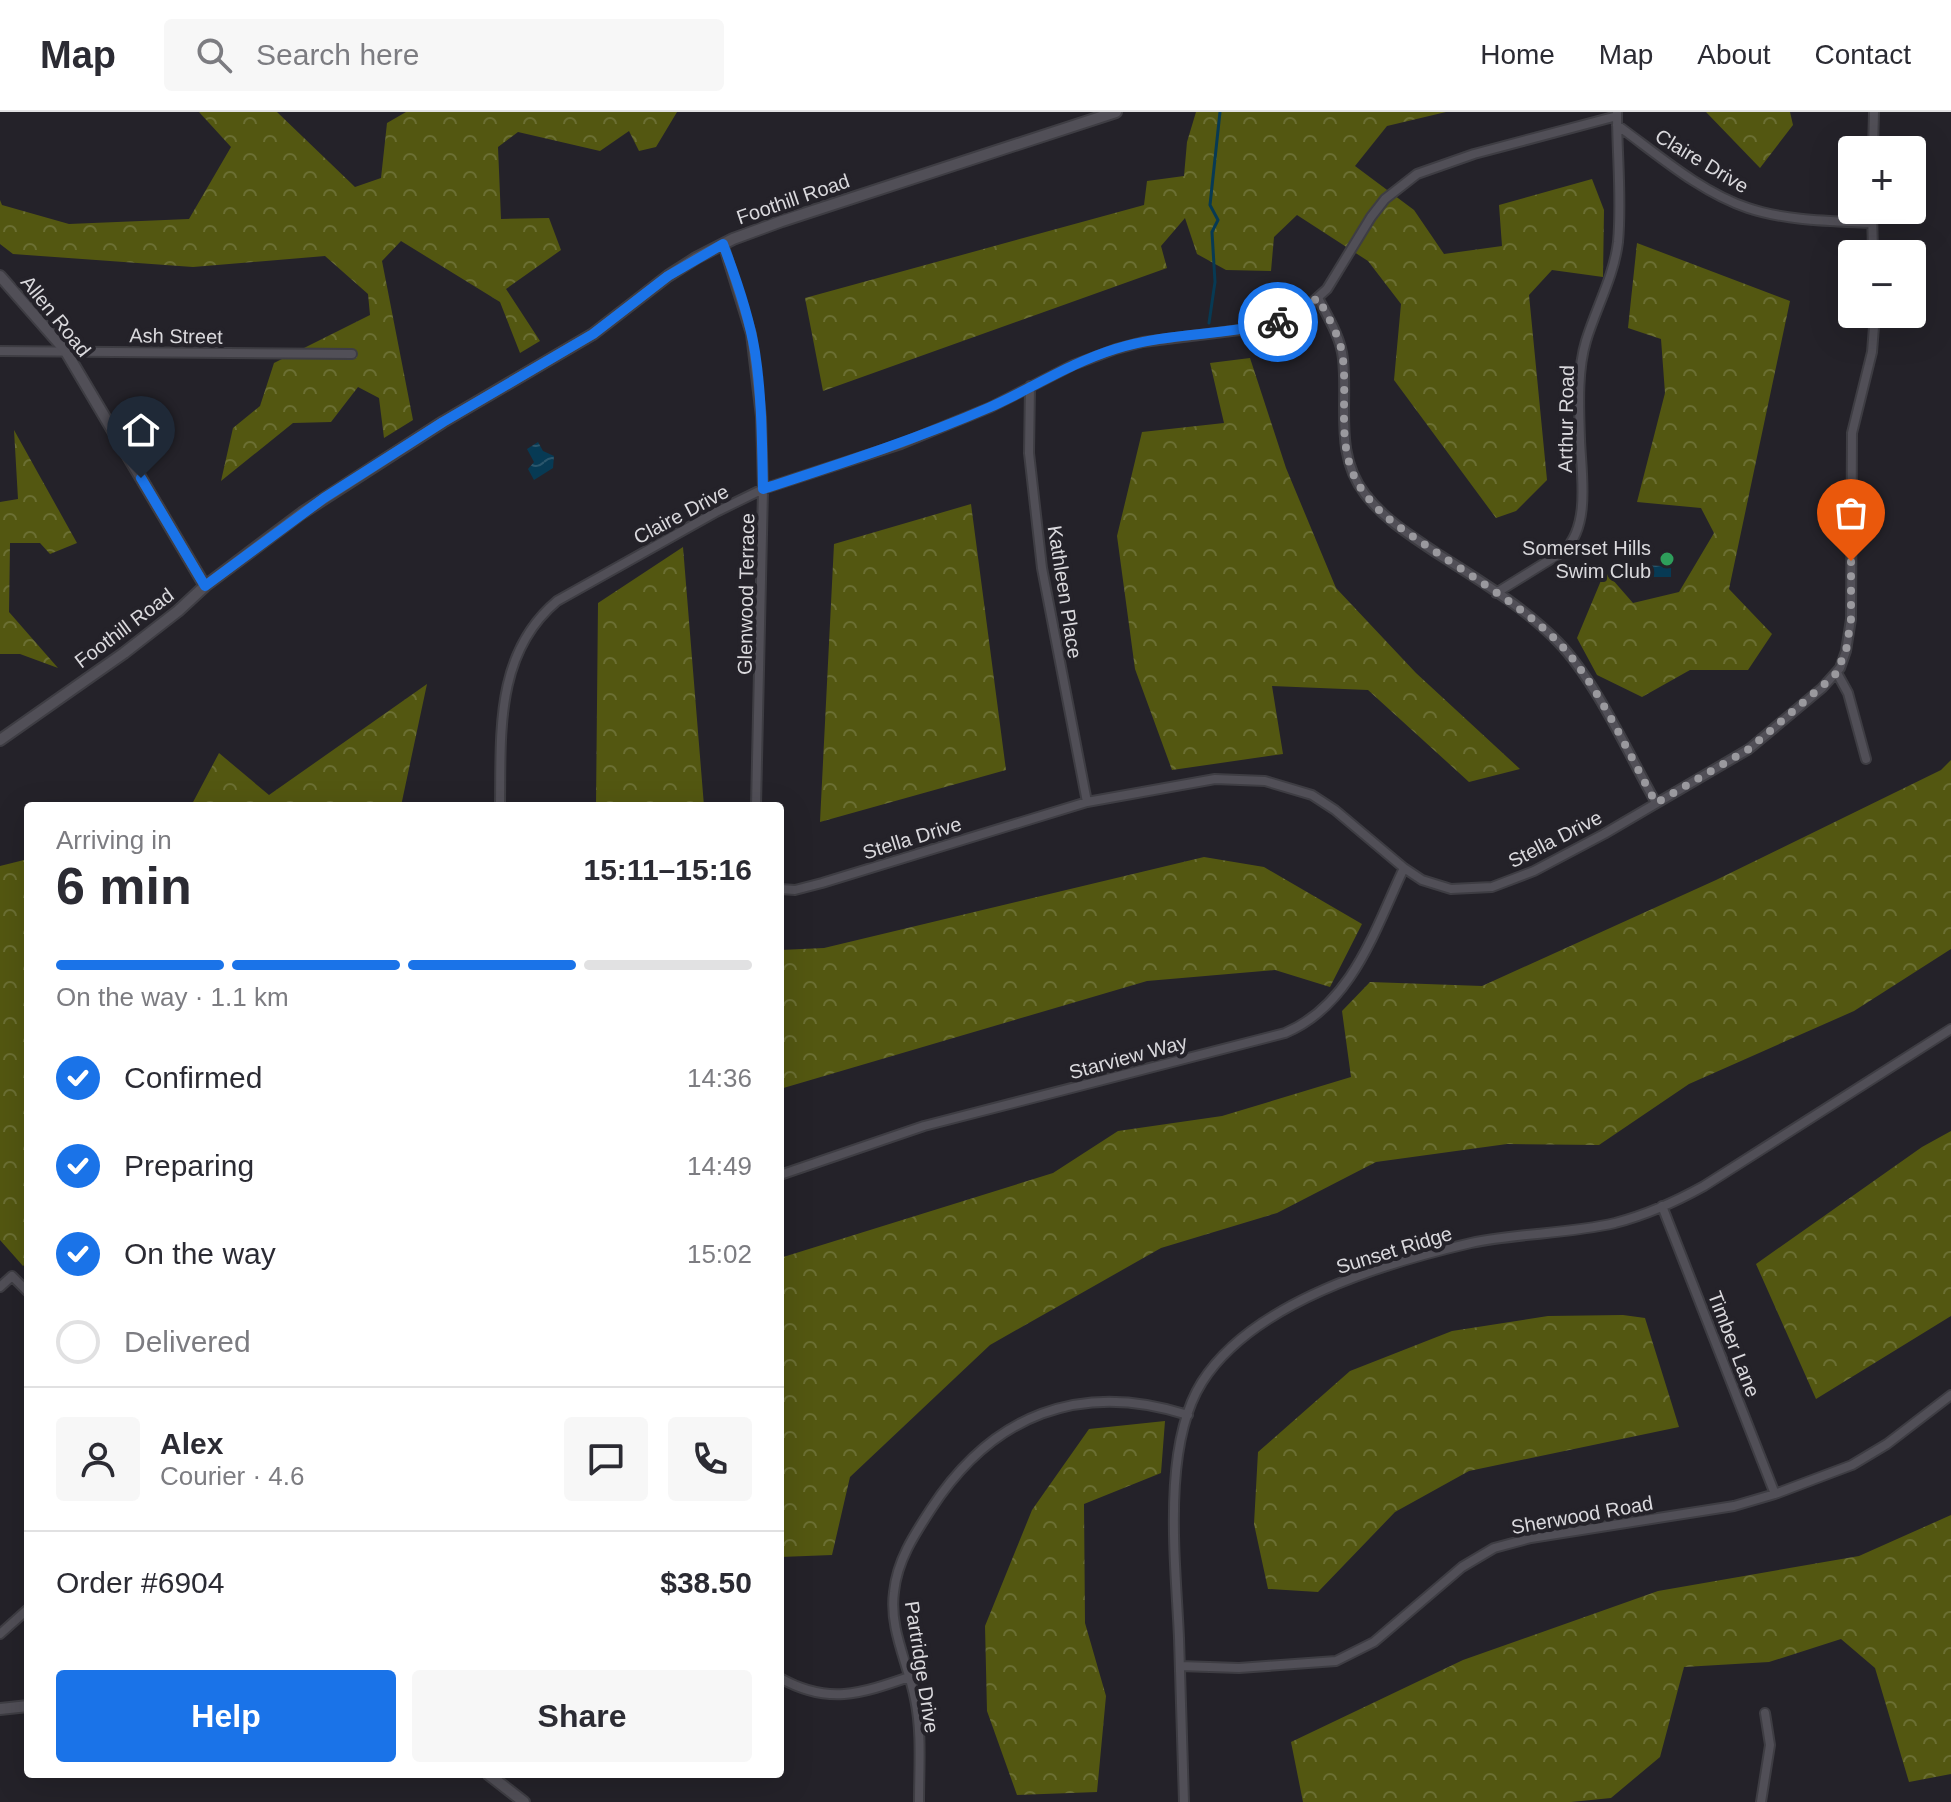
<!DOCTYPE html>
<meta charset="utf-8">
<style>
:root{--surface:#fff;--page:#f7f7f7;--text:#2b2b33;--muted:#7c7c81;--line:#e1e1e2;--accent:#1a73e8}
body{margin:0;font-family:Arial,sans-serif;background:var(--page);color:var(--text);height:100vh;display:flex;flex-direction:column;font-size:30px;white-space:nowrap}
*{box-sizing:border-box;margin:0}
p{font-size:26px;color:var(--muted)}
.icon{flex:none;width:44px;height:44px;fill:none;stroke:currentColor;stroke-width:2;stroke-linecap:round;stroke-linejoin:round}
.map{position:relative;flex:1;overflow:hidden}
.drawer{position:absolute;left:24px;top:690px;width:760px;height:976px;display:flex;flex-direction:column;background:var(--surface);border-radius:8px;box-shadow:0 8px 32px #0002}
.drawer>*{flex:none}
.buttons{position:absolute;left:1838px;top:24px;display:grid;gap:16px}
.buttons a{display:grid;place-items:center;width:88px;height:88px;border-radius:8px;background:var(--surface);box-shadow:0 8px 32px #0002;font-size:40px}
.pin{position:absolute;display:grid;place-items:center;width:68px;height:68px;color:#fff;margin:-82px -34px;border-radius:50% 50% 50% 0;rotate:-45deg;box-shadow:0 0 8px #0007}
.pin .icon{rotate:45deg}
.courier{position:absolute;display:grid;place-items:center;width:80px;height:80px;margin:-40px;border:6px solid #1a73e8;border-radius:50%;background:#fff;color:#222;box-shadow:0 2px 10px #0007}
.overview em{font-style:normal;font-weight:700}
.overview div{display:flex;flex-direction:column-reverse}
.overview{display:flex;align-items:center;justify-content:space-between;height:136px;padding:0 32px}
h1{font-size:52px;font-weight:700;line-height:60px}
.bar{display:grid;grid-template-columns:repeat(4,1fr);gap:12px 8px;align-content:center;height:96px;padding:0 32px}
.bar i{height:10px;border-radius:6px;background:var(--line)}
.bar .selected{background:var(--accent)}
.bar p{grid-column:span 4}
.line{display:flex;align-items:center;gap:20px;padding:0 32px;border-top:2px solid var(--line)}
.line div{flex:1}
.round{display:grid;place-items:center;flex:none;width:84px;height:84px;border-radius:8px;background:var(--page)}
ol{padding:0 32px;list-style:none}
li{display:flex;align-items:center;gap:24px;height:88px}
li p{margin-inline-start:auto}
li .icon{padding:8px;border-radius:50%;background:var(--accent);color:#fff;stroke-width:4}
li:last-child{color:var(--muted)}
li i{width:44px;height:44px;border:4px solid var(--line);border-radius:50%}
.primary-button{display:flex;gap:16px;margin-top:auto;padding:16px 32px}
.primary-button a{flex:1;height:92px;border-radius:8px;background:var(--accent);color:#fff;font-size:32px;font-weight:700;line-height:92px;text-align:center}
.primary-button a+a{background:var(--page);color:var(--text)}
header{display:flex;align-items:center;gap:48px;box-sizing:border-box;height:112px;padding:0 40px;background:var(--surface);border-bottom:2px solid var(--line)}
header strong{font-size:38px}
nav{display:flex;gap:44px;margin-inline-start:auto;font-size:28px}
.search{width:560px;height:72px;background:var(--page);display:flex;align-items:center;gap:20px;box-sizing:border-box;padding:0 28px;border-radius:8px;color:var(--muted);font-size:30px}
.map>svg:first-child{display:block}
.forest{fill:url(#forest-crowns)}
.water{fill:url(#water-waves)}
.lines{fill:none;stroke-linecap:round;stroke-linejoin:round}
.stream{stroke:#073a54;stroke-width:3}
.minor-casing{stroke:#3e3d43;stroke-width:12}
.tertiary-casing{stroke:#3e3d43;stroke-width:14}
.minor{stroke:#514f57;stroke-width:8}
.tertiary{stroke:#514f57;stroke-width:10}
.done{stroke:#9a999e;stroke-width:8;stroke-dasharray:0 14.4}
.route{stroke:#1a73e8;stroke-width:10}
.leisure-dot{fill:#2e9e5b;stroke:#242229;stroke-width:3}
.labels{text-anchor:middle;stroke-width:8;stroke-linejoin:round;paint-order:stroke}
.street-label{font-size:20px;fill:#dad9dd;stroke:#242229}
.poi-label{font-size:20px;fill:#dad9dd;stroke:#242229;text-anchor:end}
</style>
<header>
<strong>Map</strong>
<div class="search"><svg class="icon" aria-label="search" viewBox="0 0 24 24"><circle cx="10" cy="10" r="6"/><path d="M15 15l6 6"/></svg>Search here</div>
<nav><a>Home</a><a>Map</a><a>About</a><a>Contact</a></nav>
</header>
<div class="map">
<svg width="1951" height="1690" viewBox="0 0 1951 1690">
<defs>
<pattern id="forest-crowns" width="20" height="18" patternUnits="userSpaceOnUse" patternTransform="scale(2)"><rect width="20" height="18" fill="#535711"/><path d="M2 6a3 3 0 1 1 6 0M12 15a3 3 0 1 1 6 0" fill="none" stroke="#6b6f33"/></pattern>
<pattern id="water-waves" width="16" height="10" patternUnits="userSpaceOnUse" patternTransform="scale(2)"><rect width="16" height="10" fill="#073a54"/><path d="M0 5q4-4 8 0t8 0" fill="none" stroke="#2b566c"/></pattern>
</defs>
<rect width="100%" height="100%" fill="#242229"/>
<path class="forest" d="M199 0H277L355 75 381 66 387 11 406 0H677L656 35 639 39 629 19 600 39 518 20 498 35 501 107 549 106 561 138 506 177 540 229 520 241 500 190 401 129 382 149 413 308 384 326 379 286 358 275 331 310 293 311 221 369 233 316 260 294 274 251 370 203 368 182 325 144 193 155 13 142 0 132V88L2 93 69 112 189 107 231 35Z
M1196 0H1446L1387 14 1355 54 1414 98 1444 142 1502 134 1499 93 1592 67 1604 98 1603 165 1552 158 1529 183 1547 368 1516 399 1496 406 1394 268 1401 192 1368 149 1297 103 1274 125 1271 159 1226 158 1197 142 1185 106 1161 134 1167 156 823 279 805 186 1144 93 1147 69 1184 64 1187 30Z
M1706 0H1790L1793 13 1760 56Z
M1637 131 1790 189 1729 477 1772 522 1748 558H1690L1642 585 1597 563 1577 526 1605 459 1633 491 1679 480 1714 421 1701 396 1637 390 1665 281 1661 227 1628 216Z
M1250 246 1286 356 1336 476 1416 561 1520 657 1469 670 1368 578 1272 574 1283 642 1172 658 1135 557 1117 424 1142 320 1224 311 1210 251Z
M14 318 77 431 50 442 40 431H10L9 500 58 556 20 542H0V390L18 387Z
M971 392 1006 658 820 710 834 432Z
M683 435 704 694H596L598 491Z
M427 572 401 694H191L219 641 269 683Z
M1951 648V837L1854 899 1689 972 1599 1033 1507 1032 1376 1050 1277 1101 1161 1136 990 1233 850 1365 832 1443 780 1445V1146L1053 1061 1118 1019 1222 1004 1351 965 1342 899 1370 870 1482 874 1716 768 1941 658Z
M1204 745 1264 755 1362 812 1330 875 1275 858 1147 869 780 977V838L824 836Z
M28 747V1150L23 1154 0 1128V754Z
M1951 1019V1204L1816 1287 1756 1152 1922 1035Z
M1623 1203 1645 1206 1679 1315 1469 1359 1395 1400 1318 1480 1268 1477 1254 1412 1258 1340 1350 1259 1452 1219 1548 1204Z
M1165 1309 1161 1361 1084 1392 1085 1511 1106 1584 1097 1680 1017 1683 987 1599 985 1514 1032 1398 1089 1317Z
M1951 1403V1662L1909 1670 1875 1556 1841 1527 1769 1550 1684 1555 1660 1645 1611 1686 1571 1690H1303L1291 1630 1463 1548 1658 1479 1859 1444Z"/>
<path class="water" d="M538 330 543 339 554 344 553 356 534 368 528 357 534 350 527 337Z
M1663 441H1671V465H1642L1641 453 1662 454Z"/>
<g class="lines">
<path class="stream" d="M1209 211 1215 170 1212 120 1218 108 1210 93 1220 0"/>
<defs>
<path id="minor" d="M1617 13C1657 42 1700 80 1748 96 1787 109 1831 109 1872 111
M1873 38 1874 0
M1872 98 1873 142
M723 132 751 222 761 305 763 377 756 694
M1318 186C1328 205 1341 226 1343 247 1348 294 1334 342 1365 382 1384 407 1410 423 1435 440 1477 467 1523 494 1558 530 1596 569 1629 643 1656 691
M0 239 352 242
M1030 274 1029 341 1042 456 1087 690
M1496 481 1564 439C1591 413 1581 361 1580 327 1579 296 1577 259 1586 229 1596 196 1614 164 1618 130 1622 88 1617 43 1617 1
M1837 561 1848 581 1866 647
M500 694C501 620 495 541 557 489L716 400 763 377 901 332 991 295 1073 253 1116 237 1143 230 1256 216 1279 210 1307 195 1327 177 1371 105 1385 87 1417 62 1474 42 1617 4
M780 777 795 778 822 771 1087 690 1215 667 1265 669 1312 683 1335 698 1404 756 1422 768 1451 777 1492 775 1534 759 1604 722 1749 637 1822 576 1840 556 1846 539 1851 507 1852 321 1872 240 1875 202
M780 1063 924 1014 1285 921C1352 893 1375 817 1404 756
M1662 1094 1775 1382
M0 1175 12 1164 28 1180
M0 1522 28 1497
M1180 1554 1239 1556 1336 1549 1374 1530 1462 1455 1494 1436 1531 1426 1734 1394 1775 1382 1852 1353 1887 1332 1951 1283
M780 1566C828 1593 860 1582 909 1565
M919 1690C919 1656 922 1620 915 1587 908 1551 889 1517 894 1480 897 1449 914 1423 931 1397 992 1303 1080 1268 1188 1303
M1184 1690C1182 1635 1181 1581 1179 1526 1176 1452 1161 1335 1202 1270 1252 1191 1384 1151 1471 1131 1518 1121 1568 1122 1615 1111 1646 1103 1677 1089 1704 1074L1951 917
M1761 1690 1770 1633 1765 1601"/>
<path id="tertiary" d="M0 164 65 238 205 474
M0 628 124 541 178 499 205 474 302 401 443 310 593 222 668 164 696 146 733 127 782 109 1116 0
M0 1597 28 1594
M488 1662 524 1690"/>
</defs>
<use href="#minor" class="minor-casing"/>
<use href="#tertiary" class="tertiary-casing"/>
<use href="#minor" class="minor"/>
<use href="#tertiary" class="tertiary"/>
</g>
<g class="lines">
<path class="done" d="M1278 210 1318 186C1328 205 1341 226 1343 247 1348 294 1334 342 1365 382 1383 406 1406 420 1430 436 1472 465 1522 494 1558 530 1596 568 1629 643 1656 691L1749 637 1835 563 1846 539 1851 507V449"/>
<path class="route" d="M141 366 205 474 324 386 443 310 593 222 668 164 723 132C736 166 749 203 755 240 762 285 762 332 763 377 839 352 914 328 988 296 1031 277 1070 251 1115 237 1168 220 1225 224 1278 210"/>
</g>
<circle class="leisure-dot" cx="1667" cy="447" r="8"/>
<g class="labels">
<g class="street-label">
<text transform="translate(1702 49) rotate(31)" y="7">Claire Drive</text>
<text transform="translate(793 87) rotate(-19)" y="7">Foothill Road</text>
<text transform="translate(56 204) rotate(51)" y="7">Allen Road</text>
<text transform="translate(176 224) rotate(1)" y="7">Ash Street</text>
<text transform="translate(1566 307) rotate(-89)" y="7">Arthur Road</text>
<text transform="translate(681 402) rotate(-28)" y="7">Claire Drive</text>
<text transform="translate(1065 480) rotate(81)" y="7">Kathleen Place</text>
<text transform="translate(746 482) rotate(-89)" y="7">Glenwood Terrace</text>
<text transform="translate(124 516) rotate(-37)" y="7">Foothill Road</text>
<text transform="translate(912 726) rotate(-17)" y="7">Stella Drive</text>
<text transform="translate(1555 727) rotate(-27)" y="7">Stella Drive</text>
<text transform="translate(1128 945) rotate(-15)" y="7">Starview Way</text>
<text transform="translate(1394 1138) rotate(-17)" y="7">Sunset Ridge</text>
<text transform="translate(1734 1232) rotate(69)" y="7">Timber Lane</text>
<text transform="translate(1582 1403) rotate(-10)" y="7">Sherwood Road</text>
<text transform="translate(922 1555) rotate(81)" y="7">Partridge Drive</text>
</g>
<g class="poi-label">
<text x="1651" y="443">Somerset Hills<tspan x="1651" dy="23">Swim Club</tspan></text>
</g>
</g>
</svg>
<div class="buttons">
<a>+</a>
<a>−</a>
</div>
<div class="pin" style="left:1851px;top:449px;background:#ea580c"><svg class="icon" aria-label="bag" viewBox="0 0 24 24"><path d="M5 8h14l-1 12H6zM9 8a3 3 0 0 1 6 0"/></svg></div>
<div class="pin" style="left:141px;top:366px;background:#1f2937"><svg class="icon" aria-label="home" viewBox="0 0 24 24"><path d="M3 11l9-7 9 7M6 9v11h12V9"/></svg></div>
<div class="courier" style="left:1278px;top:210px"><svg class="icon" aria-label="bike" viewBox="0 0 24 24"><circle cx="6" cy="16" r="4"/><circle cx="18" cy="16" r="4"/><path d="M6 16l4-8h5l3 8M10 8l3 8H6M13 5h3"/></svg></div>
<section class="drawer">
<div class="overview"><div><h1>6 min</h1><p>Arriving in</p></div><em>15:11–15:16</em></div>
<div class="bar"><i class="selected"></i><i class="selected"></i><i class="selected"></i><i></i><p>On the way · 1.1 km</p></div>
<ol>
<li><svg class="icon" aria-label="check" viewBox="0 0 24 24"><path d="M5 12l5 5 9-10"/></svg>Confirmed<p>14:36</p></li>
<li><svg class="icon" aria-label="check" viewBox="0 0 24 24"><path d="M5 12l5 5 9-10"/></svg>Preparing<p>14:49</p></li>
<li><svg class="icon" aria-label="check" viewBox="0 0 24 24"><path d="M5 12l5 5 9-10"/></svg>On the way<p>15:02</p></li>
<li><i></i>Delivered</li>
</ol>
<div class="line" style="height:144px"><a class="round"><svg class="icon" aria-label="person" viewBox="0 0 24 24"><circle cx="12" cy="8" r="4"/><path d="M4 21q1-7 8-7t8 7"/></svg></a><div><b>Alex</b><p>Courier · 4.6</p></div><a class="round"><svg class="icon" aria-label="chat" viewBox="0 0 24 24"><path d="M4 5h16v11H9l-5 4z"/></svg></a><a class="round"><svg class="icon" aria-label="phone" viewBox="0 0 24 24"><path d="M5 4h4l2 5-3 2q2 4 5 5l2-3 5 2v4C11 20 4 13 5 4z"/></svg></a></div>
<div class="line" style="height:104px"><div>Order #6904</div><b>$38.50</b></div>
<div class="primary-button"><a>Help</a><a>Share</a></div>
</section>
</div>
